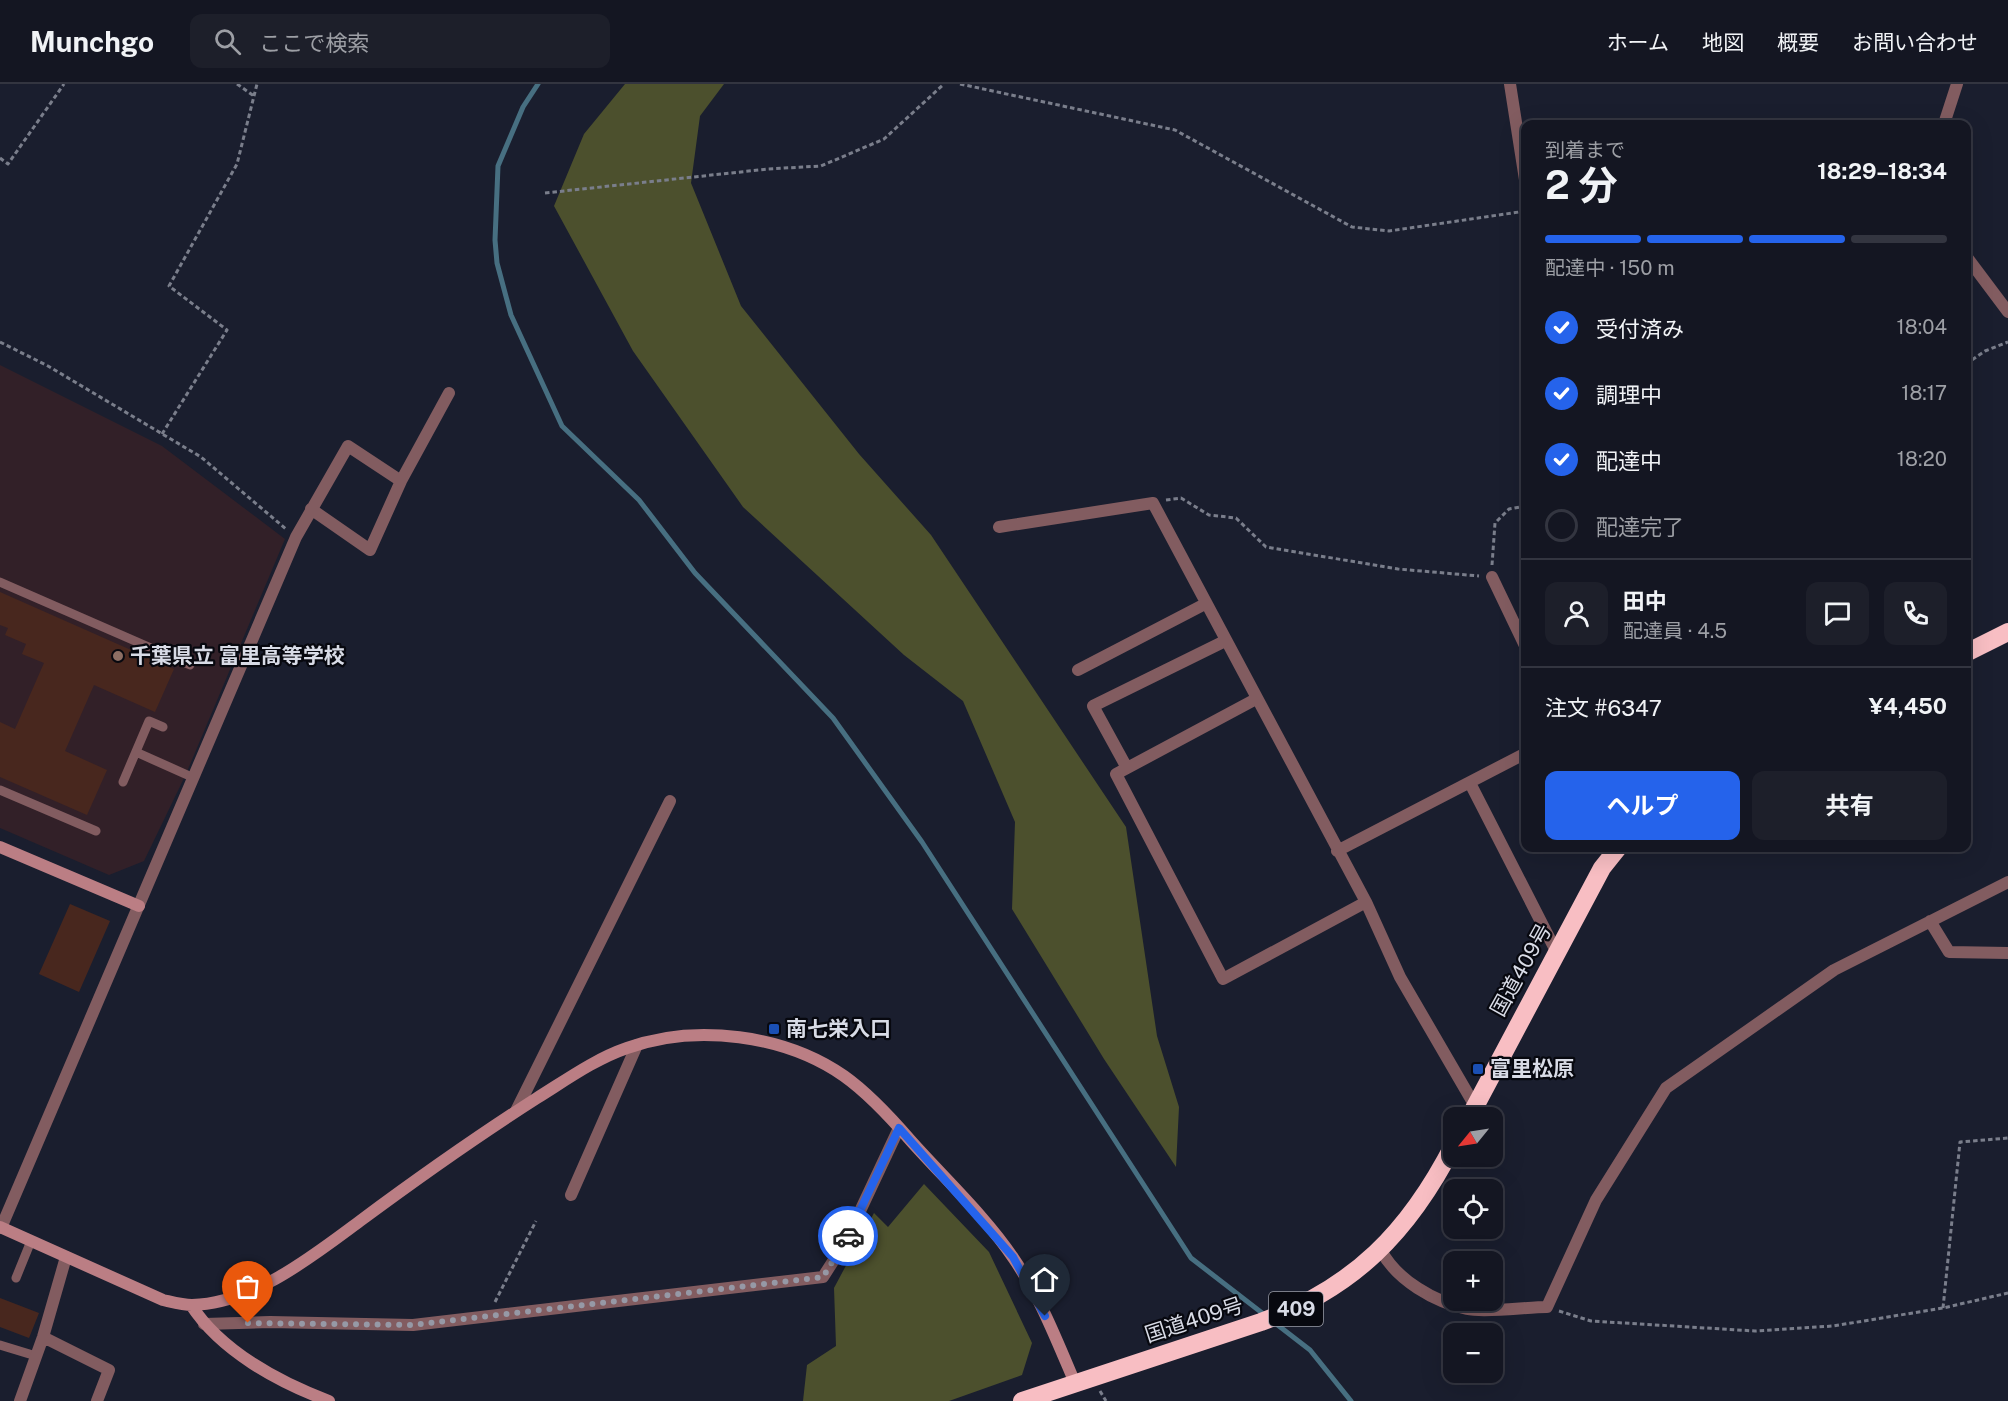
<!DOCTYPE html>
<html lang="ja">
<meta charset="utf-8">
<style>
:root{--surface:#141622;--page:#1d1f2a;--text:#f1f3f6;--muted:#9d9fa5;--line:#333540;--accent:#2563eb}
body{margin:0;font-family:"Public Sans","Noto Sans JP",sans-serif;background:var(--page);color:var(--text);height:100vh;display:flex;flex-direction:column;font-size:22px;white-space:nowrap}
*{box-sizing:border-box;margin:0}
p{font-size:20px;color:var(--muted)}
.icon{flex:none;width:33px;height:33px;fill:none;stroke:currentColor;stroke-width:2;stroke-linecap:round;stroke-linejoin:round}
.map{position:relative;flex:1;overflow:hidden}
.sheet{position:absolute;left:1521px;top:36px;width:450px;height:732px;display:flex;flex-direction:column;background:var(--surface);border-radius:12px;box-shadow:0 6px 24px #0002,0 0 0 2px var(--line)}
.sheet>*{flex:none}
.needle{width:39px;rotate:240deg}
.controls{position:absolute;left:1443px;top:1023px;display:grid;gap:12px}
.controls a{display:grid;place-items:center;width:60px;height:60px;border-radius:12px;background:var(--surface);box-shadow:0 6px 24px #0002,0 0 0 2px var(--line);font-size:30px}
.pin{position:absolute;display:grid;place-items:center;width:51px;height:51px;color:#fff;margin:-62px -26px;border-radius:50% 50% 50% 0;rotate:-45deg;box-shadow:0 0 6px #0007}
.pin .icon{rotate:45deg}
.courier{position:absolute;display:grid;place-items:center;width:60px;height:60px;margin:-30px;border:4px solid #2563eb;border-radius:50%;background:#fff;color:#222;box-shadow:0 2px 8px #0007}
.head em{font-style:normal;font-weight:700}
.head div{display:flex;flex-direction:column-reverse}
.head{display:flex;align-items:center;justify-content:space-between;height:102px;padding:0 24px}
h1{font-size:39px;font-weight:700;line-height:45px}
.bar{display:grid;grid-template-columns:repeat(4,1fr);gap:9px 6px;align-content:center;height:72px;padding:0 24px}
.bar i{height:8px;border-radius:4px;background:var(--line)}
.bar .on{background:var(--accent)}
.bar p{grid-column:span 4}
.line{display:flex;align-items:center;gap:15px;padding:0 24px;border-top:2px solid var(--line)}
.line div{flex:1}
.round{display:grid;place-items:center;flex:none;width:63px;height:63px;border-radius:12px;background:var(--page)}
ol{padding:0 24px;list-style:none}
li{display:flex;align-items:center;gap:18px;height:66px}
li p{margin-inline-start:auto}
li .icon{padding:6px;border-radius:50%;background:var(--accent);color:#fff;stroke-width:4}
li:last-child{color:var(--muted)}
li i{width:33px;height:33px;border:3px solid var(--line);border-radius:50%}
.action{display:flex;gap:12px;margin-top:auto;padding:12px 24px}
.action a{flex:1;height:69px;border-radius:12px;background:var(--accent);color:#fff;font-size:24px;font-weight:700;line-height:69px;text-align:center}
.action a+a{background:var(--page);color:var(--text)}
header{display:flex;align-items:center;gap:36px;box-sizing:border-box;height:84px;padding:0 30px;background:var(--surface);border-bottom:2px solid var(--line)}
header strong{font-size:28px}
nav{display:flex;gap:33px;margin-inline-start:auto;font-size:21px}
.search{width:420px;height:54px;background:var(--page);display:flex;align-items:center;gap:15px;box-sizing:border-box;padding:0 21px;border-radius:12px;color:var(--muted);font-size:22px}
.map>svg:first-child{display:block}
.education{fill:#322028}
.forest{fill:#4c502d}
.lines{fill:none;stroke-linecap:round;stroke-linejoin:round}
.stream{stroke:#476f81;stroke-width:5}
.building{fill:#48271e}
.path{stroke:#7a7e8b;stroke-width:3;stroke-dasharray:4.5 3;stroke-linecap:butt}
.lane{stroke:#825c60;stroke-width:9}
.street{stroke:#825c60;stroke-width:12}
.secondary{stroke:#bb7e84;stroke-width:12}
.highway{stroke:#f8bec3;stroke-width:18}
.done{stroke:#9699a6;stroke-width:6;stroke-dasharray:0 10.8}
.route{stroke:#2563eb;stroke-width:8}
.education-dot{fill:#8d6e63;stroke:#07080f;stroke-width:2}
.transit-dot{fill:#1a4fb4;stroke:#07080f;stroke-width:2}
.labels{text-anchor:middle;stroke-width:4.5;stroke-linejoin:round;paint-order:stroke}
.shield{fill:#07080f;stroke:#999ca6;stroke-width:1.5}
.shield-label{font-size:20px;font-weight:bold;fill:#d8dbe6}
.poi-label{font-size:21px;font-weight:bold;fill:#d8dbe6;stroke:#07080f;text-anchor:start}
.street-label{font-size:21px;fill:#d8dbe6;stroke:#07080f}
</style>
<header>
<strong>Munchgo</strong>
<div class="search"><svg class="icon" aria-label="search" viewBox="0 0 24 24"><circle cx="10" cy="10" r="6"/><path d="M15 15l6 6"/></svg>ここで検索</div>
<nav><a>ホーム</a><a>地図</a><a>概要</a><a>お問い合わせ</a></nav>
</header>
<div class="map">
<svg width="2008" height="1317" viewBox="0 0 2008 1317">
<rect width="100%" height="100%" fill="#1a1e2e"/>
<path class="education" d="M0 281 162 362 285 455 186 690 144 777 109 791 0 744Z"/>
<path class="forest" d="M625 0H724L700 32 691 99 741 222 859 370 931 451 1126 743 1157 952 1179 1023 1176 1083 1104 975 1012 825 1015 738 963 617 904 571 743 423 633 267 554 122 584 50Z
M924 1100 989 1168 1032 1259 1022 1291 949 1317H803L807 1281 836 1262 834 1204 874 1129 888 1143Z"/>
<g class="lines">
<path class="stream" d="M538 0 523 23 498 82 495 156 497 179 511 231 562 342 639 416 695 489 833 634 922 758 1191 1174 1310 1266 1351 1317"/>
</g>
<path class="building" d="M0 508 174 585 155 628 94 601 65 667 107 686 87 731 0 693V638L15 645 44 579 22 570 26 560 5 551 8 544 0 541Z
M70 820 110 837 79 908 39 890Z
M0 1214 39 1229 29 1254 0 1243Z"/>
<g class="lines">
<path class="path" d="M237 0 254 12
M960 0 1175 46 1352 143 1389 147 1526 127
M0 74 8 80 64 0
M545 109 768 85 821 82 884 55 944 0
M0 258 48 282 201 373 286 445
M1966 280 1985 267 2008 258
M162 350 227 246 169 202 237 80 257 0
M1166 416 1181 414 1209 431 1236 434 1266 463 1398 485 1479 492
M1492 481 1495 439 1509 425 1526 422
M495 1218 536 1137
M1943 1224 1960 1058 2008 1054
M1559 1227 1591 1237 1755 1247 1833 1242 1943 1224 2008 1209
M1100 1307 1106 1317"/>
<path class="lane" d="M0 498 190 581
M136 668 194 694
M123 698 149 637 163 643
M0 706 96 747
M16 1194 31 1157
M0 1261 36 1272"/>
<path class="street" d="M1510 0 1526 102
M1944 40 1957 0
M1966 172 2008 228
M311 425 370 466 401 397 449 309
M999 443 1153 419 1366 818 1400 893 1475 1022
M1492 493 1526 564
M1078 586 1205 520
M1256 615 1116 690 1223 895 1366 818
M1127 684 1093 622 1225 557
M1470 699 1557 869
M1337 767 1526 669
M1930 837 1949 868 2008 869
M516 1027 670 717
M571 1111 637 961
M1 1144 296 453 348 362 401 397
M1381 1166C1396 1196 1435 1218 1467 1225 1486 1229 1526 1223 1547 1223L1596 1116 1666 1004 1834 886 2008 798
M204 1240 270 1238 413 1241 823 1193 846 1157 899 1044
M43 1253 109 1286 97 1317
M20 1317 43 1253 66 1173"/>
<path class="secondary" d="M0 763 139 822
M0 1143 163 1216C172 1218 183 1221 192 1221 253 1220 314 1171 360 1137 418 1094 476 1053 537 1014 566 996 595 975 627 964 696 939 785 951 844 992 868 1009 892 1035 911 1057 945 1095 985 1132 1014 1175 1040 1213 1057 1257 1075 1299
M191 1221C221 1267 278 1298 329 1317"/>
<path class="highway" d="M1966 569 2008 548
M1469 1034 1602 784 1618 764
M1022 1317 1261 1238C1354 1204 1409 1148 1454 1060"/>
</g>
<g class="lines">
<path class="done" d="M248 1239 413 1241 823 1193 848 1152"/>
<path class="route" d="M848 1152 899 1044 1013 1173 1045 1232"/>
</g>
<circle class="education-dot" cx="118" cy="572" r="6"/>
<g class="transit-dot">
<rect x="768" y="939" width="12" height="12" rx="3"/>
<rect x="1472" y="979" width="12" height="12" rx="3"/>
</g>
<g class="labels">
<rect class="shield" x="1269" y="1208" width="54" height="34" rx="4.5"/>
<g class="shield-label">
<text x="1296" y="1232">409</text>
</g>
<g class="poi-label">
<text x="130" y="579">千葉県立 富里高等学校</text>
<text x="786" y="952">南七栄入口</text>
<text x="1490" y="992">富里松原</text>
</g>
<g class="street-label">
<text transform="translate(1521 886) rotate(-61)" y="7">国道409号</text>
<text transform="translate(1194 1236) rotate(-18)" y="7">国道409号</text>
</g>
</g>
</svg>
<div class="controls">
<a><svg class="needle" viewBox="-14 -14 28 28"><path d="M0-13l5 13h-10z" fill="#e53935"/><path d="M0 13l5-13h-10z" fill="#9d9fa5"/></svg></a>
<a><svg class="icon" aria-label="locate" viewBox="0 0 24 24"><circle cx="12" cy="12" r="6"/><path d="M12 2v4M12 18v4M2 12h4M18 12h4"/></svg></a>
<a>+</a>
<a>−</a>
</div>
<div class="pin" style="left:248px;top:1239px;background:#ea580c"><svg class="icon" aria-label="bag" viewBox="0 0 24 24"><path d="M5 8h14l-1 12H6zM9 8a3 3 0 0 1 6 0"/></svg></div>
<div class="pin" style="left:1045px;top:1232px;background:#1f2937"><svg class="icon" aria-label="home" viewBox="0 0 24 24"><path d="M3 11l9-7 9 7M6 9v11h12V9"/></svg></div>
<div class="courier" style="left:848px;top:1152px"><svg class="icon" aria-label="car" viewBox="0 0 24 24"><path d="M5 17H2v-5l4-1 3-4h7l3 4 3 1v5h-3M9 17h6M6 11h13"/><circle cx="7" cy="17" r="2"/><circle cx="17" cy="17" r="2"/></svg></div>
<section class="sheet">
<div class="head"><div><h1>2 分</h1><p>到着まで</p></div><em>18:29–18:34</em></div>
<div class="bar"><i class="on"></i><i class="on"></i><i class="on"></i><i></i><p>配達中 · 150 m</p></div>
<ol>
<li><svg class="icon" aria-label="check" viewBox="0 0 24 24"><path d="M5 12l5 5 9-10"/></svg>受付済み<p>18:04</p></li>
<li><svg class="icon" aria-label="check" viewBox="0 0 24 24"><path d="M5 12l5 5 9-10"/></svg>調理中<p>18:17</p></li>
<li><svg class="icon" aria-label="check" viewBox="0 0 24 24"><path d="M5 12l5 5 9-10"/></svg>配達中<p>18:20</p></li>
<li><i></i>配達完了</li>
</ol>
<div class="line" style="height:108px"><a class="round"><svg class="icon" aria-label="person" viewBox="0 0 24 24"><circle cx="12" cy="8" r="4"/><path d="M4 21q1-7 8-7t8 7"/></svg></a><div><b>田中</b><p>配達員 · 4.5</p></div><a class="round"><svg class="icon" aria-label="chat" viewBox="0 0 24 24"><path d="M4 5h16v11H9l-5 4z"/></svg></a><a class="round"><svg class="icon" aria-label="phone" viewBox="0 0 24 24"><path d="M5 4h4l2 5-3 2q2 4 5 5l2-3 5 2v4C11 20 4 13 5 4z"/></svg></a></div>
<div class="line" style="height:78px"><div>注文 #6347</div><b>¥4,450</b></div>
<div class="action"><a>ヘルプ</a><a>共有</a></div>
</section>
</div>
